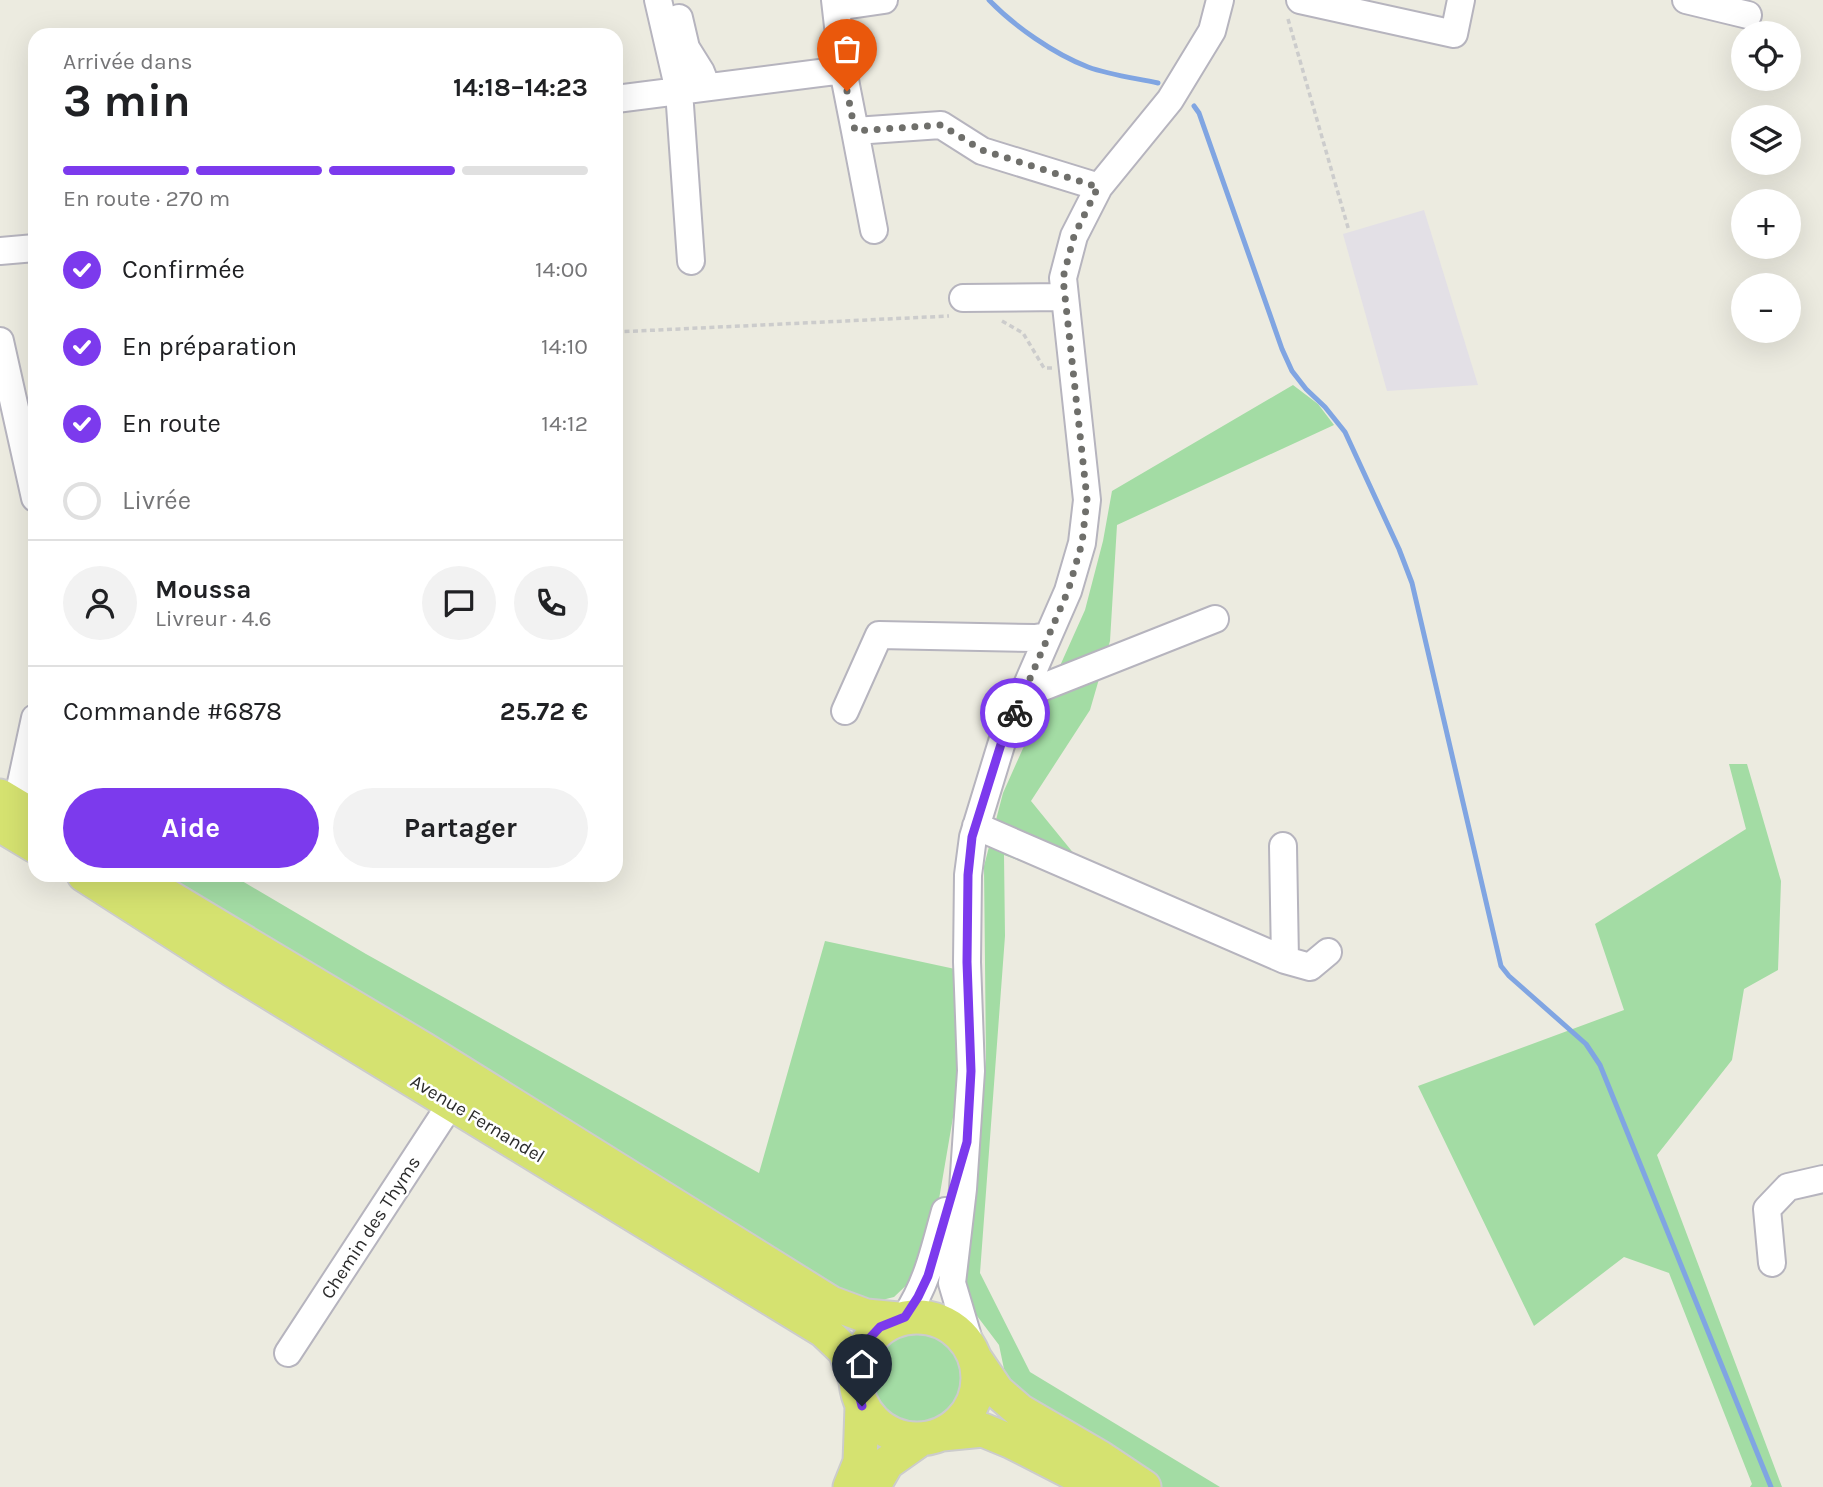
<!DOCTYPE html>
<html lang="fr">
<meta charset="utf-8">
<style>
:root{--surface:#fff;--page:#f2f2f2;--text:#202124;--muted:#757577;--line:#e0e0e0;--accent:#7c3aed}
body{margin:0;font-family:Karla,sans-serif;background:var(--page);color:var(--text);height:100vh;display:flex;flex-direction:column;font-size:26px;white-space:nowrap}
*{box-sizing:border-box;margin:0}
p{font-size:23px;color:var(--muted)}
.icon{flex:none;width:38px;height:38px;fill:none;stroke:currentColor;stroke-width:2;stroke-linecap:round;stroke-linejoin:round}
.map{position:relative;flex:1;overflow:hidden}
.details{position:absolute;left:28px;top:28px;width:595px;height:854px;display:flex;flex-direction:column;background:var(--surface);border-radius:21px;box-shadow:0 7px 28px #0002}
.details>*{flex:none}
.fabs{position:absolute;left:1731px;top:21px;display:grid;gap:14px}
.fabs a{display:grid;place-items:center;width:70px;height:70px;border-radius:50%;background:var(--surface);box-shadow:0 7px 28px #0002;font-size:35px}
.pin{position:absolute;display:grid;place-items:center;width:60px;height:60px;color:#fff;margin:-72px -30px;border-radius:50% 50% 50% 0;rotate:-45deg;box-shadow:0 0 7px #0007}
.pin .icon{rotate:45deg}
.courier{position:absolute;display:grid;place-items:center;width:70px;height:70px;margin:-35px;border:5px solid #7c3aed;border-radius:50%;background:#fff;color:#222;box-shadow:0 2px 9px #0007}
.head em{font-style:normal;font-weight:700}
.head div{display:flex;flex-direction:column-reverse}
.head{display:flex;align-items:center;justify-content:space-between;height:119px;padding:0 35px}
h1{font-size:46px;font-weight:700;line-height:52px}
.bar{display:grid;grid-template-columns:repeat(4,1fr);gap:10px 7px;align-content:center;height:84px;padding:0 35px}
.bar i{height:9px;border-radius:5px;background:var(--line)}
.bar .selected{background:var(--accent)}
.bar p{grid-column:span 4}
.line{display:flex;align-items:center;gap:18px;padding:0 35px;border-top:2px solid var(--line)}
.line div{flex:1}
.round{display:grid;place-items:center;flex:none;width:74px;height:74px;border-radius:37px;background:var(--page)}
ol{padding:0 35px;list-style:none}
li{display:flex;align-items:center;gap:21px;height:77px}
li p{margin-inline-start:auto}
li .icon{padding:7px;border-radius:50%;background:var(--accent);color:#fff;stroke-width:4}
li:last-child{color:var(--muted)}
li i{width:38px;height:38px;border:4px solid var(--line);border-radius:50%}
.cta{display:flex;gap:14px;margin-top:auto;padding:14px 35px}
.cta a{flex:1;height:80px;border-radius:42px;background:var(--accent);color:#fff;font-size:28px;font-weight:700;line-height:80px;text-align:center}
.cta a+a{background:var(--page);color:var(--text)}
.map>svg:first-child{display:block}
.industrial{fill:#e3e0e6}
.green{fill:#a3dca4}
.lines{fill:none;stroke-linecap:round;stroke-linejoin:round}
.stream{stroke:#80a5e2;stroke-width:5}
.minor-casing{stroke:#b6b4be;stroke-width:30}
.major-casing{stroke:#ccc;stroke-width:37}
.path{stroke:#ccc;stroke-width:3.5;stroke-dasharray:5 3.5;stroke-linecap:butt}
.minor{stroke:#fff;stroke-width:26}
.major{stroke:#d5e270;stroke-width:33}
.done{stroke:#6f6f6b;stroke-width:7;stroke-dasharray:0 12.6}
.route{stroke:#7c3aed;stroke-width:9}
.labels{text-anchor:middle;stroke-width:5;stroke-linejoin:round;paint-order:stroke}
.street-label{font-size:19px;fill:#2c2c2c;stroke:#fff}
</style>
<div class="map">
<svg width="1823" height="1487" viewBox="0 0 1823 1487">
<rect width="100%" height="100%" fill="#ecebe0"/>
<path class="industrial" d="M1424 210 1478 385 1387 391 1343 234Z"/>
<path class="green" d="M1293 385 1318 404 1334 425 1117 525 1110 641 1090 710 1031 801 1075 855 1067 879 1004 855 1005 936 980 1273 1030 1372 1220 1487H1158L1014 1394 1004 1369 999 1345 971 1308 966 1284 986 1059 984 866 1003 793 1085 610 1103 541 1112 491Z
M1729 764H1747L1781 881 1778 970 1744 989 1732 1060 1657 1155 1782 1487H1750L1752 1484 1669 1273 1624 1257 1534 1326 1418 1086 1624 1010 1595 924 1746 829Z
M156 875H232L366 954 759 1173 825 941 955 969 957 1094 938 1205 917 1275 894 1297 874 1302 845 1295Z
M871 1378a48 48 0 1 1 96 0a48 48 0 1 1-96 0Z"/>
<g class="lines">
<path class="stream" d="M989 0C1014 26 1054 54 1088 67 1110 75 1135 78 1158 83
M1194 106 1199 113 1282 349 1292 371 1306 389 1325 407 1345 432 1399 549 1412 583 1501 966 1509 976 1586 1044 1600 1065 1771 1487"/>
<defs>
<path id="minor" d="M658 0 679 91 691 261
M835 0 843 70
M1300 0 1454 34 1461 0
M1686 0 1748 15
M836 7 884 0
M679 18 686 48 701 72 707 87
M616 99 843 70 855 131 941 125 982 151 1099 187
M855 131 874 230
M0 251 35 248
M963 298 1065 297
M0 341 35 498
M1023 695 1215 619
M845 711 879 635 1035 638 1048 636
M16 806 35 718
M976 826 1285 960 1283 846
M1285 960 1310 967 1328 952
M1772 1263 1767 1209 1788 1187 1823 1179
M905 1317C928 1282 934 1250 945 1211
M288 1353 452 1102
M973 1354 952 1283 963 1189 971 1071 967 962 968 875 973 837 1002 742 1068 591 1082 543 1087 500 1063 278 1074 236 1099 187 1170 100 1212 31 1220 0"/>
<path id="major" d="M0 796 35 817
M0 825 35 846
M84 875 234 971 824 1331 845 1351 855 1378
M132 875 423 1049 831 1303 866 1316 898 1319
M856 1378a61 61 0 1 1 122 0a61 61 0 1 1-122 0Z
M976 1360 997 1391 1020 1411 1099 1457 1144 1487
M942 1434 983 1430 1012 1442 1100 1487
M850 1487 860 1462 862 1407
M873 1487 887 1463 921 1439"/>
</defs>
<use href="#minor" class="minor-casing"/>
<use href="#major" class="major-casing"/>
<path class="path" d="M1288 19 1349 231
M1002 321 1023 333 1044 368H1052
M616 332 949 316"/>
<use href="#minor" class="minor"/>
<use href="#major" class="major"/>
</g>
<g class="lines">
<path class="done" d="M847 91 855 131 941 125 982 150 1098 187 1074 236 1063 278 1087 499 1082 543 1068 591 1015 713"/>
<path class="route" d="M862 1406 855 1378 858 1358 867 1341 880 1327 905 1317 918 1297 928 1276 967 1142 971 1071 967 962 968 875 972 837 1002 741 1015 713"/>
</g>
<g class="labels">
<g class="street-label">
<text transform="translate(478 1118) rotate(31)" y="7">Avenue Fernandel</text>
<text transform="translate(370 1227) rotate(-57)" y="7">Chemin des Thyms</text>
</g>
</g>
</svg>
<div class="fabs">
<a><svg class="icon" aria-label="locate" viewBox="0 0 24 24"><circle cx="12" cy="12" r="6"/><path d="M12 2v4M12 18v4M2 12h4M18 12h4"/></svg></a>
<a><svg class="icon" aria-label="layers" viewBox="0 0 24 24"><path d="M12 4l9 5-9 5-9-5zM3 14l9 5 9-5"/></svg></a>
<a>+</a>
<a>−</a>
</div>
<div class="pin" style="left:847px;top:91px;background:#ea580c"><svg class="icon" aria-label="bag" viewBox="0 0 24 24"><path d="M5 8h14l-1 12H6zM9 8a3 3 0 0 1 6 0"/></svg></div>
<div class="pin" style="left:862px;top:1406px;background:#1f2937"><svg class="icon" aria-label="home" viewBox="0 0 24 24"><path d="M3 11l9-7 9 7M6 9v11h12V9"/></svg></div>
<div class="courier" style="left:1015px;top:713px"><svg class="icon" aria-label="bike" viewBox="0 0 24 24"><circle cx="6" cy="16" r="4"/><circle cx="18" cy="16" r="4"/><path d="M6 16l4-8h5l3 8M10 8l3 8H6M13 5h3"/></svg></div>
<section class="details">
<div class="head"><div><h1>3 min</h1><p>Arrivée dans</p></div><em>14:18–14:23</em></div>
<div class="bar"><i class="selected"></i><i class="selected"></i><i class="selected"></i><i></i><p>En route · 270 m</p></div>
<ol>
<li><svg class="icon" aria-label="check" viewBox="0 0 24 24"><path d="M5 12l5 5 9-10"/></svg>Confirmée<p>14:00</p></li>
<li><svg class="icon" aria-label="check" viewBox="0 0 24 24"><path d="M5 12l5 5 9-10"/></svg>En préparation<p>14:10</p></li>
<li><svg class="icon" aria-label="check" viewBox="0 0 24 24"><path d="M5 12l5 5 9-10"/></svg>En route<p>14:12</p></li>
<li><i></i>Livrée</li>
</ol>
<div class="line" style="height:126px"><a class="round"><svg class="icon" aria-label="person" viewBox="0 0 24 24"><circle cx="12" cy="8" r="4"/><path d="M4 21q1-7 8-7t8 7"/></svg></a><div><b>Moussa</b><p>Livreur · 4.6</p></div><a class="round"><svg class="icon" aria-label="chat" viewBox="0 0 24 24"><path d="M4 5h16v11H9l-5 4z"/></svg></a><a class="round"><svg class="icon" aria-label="phone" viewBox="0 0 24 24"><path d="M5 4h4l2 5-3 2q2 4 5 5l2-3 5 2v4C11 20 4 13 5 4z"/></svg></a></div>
<div class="line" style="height:91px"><div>Commande #6878</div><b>25.72 €</b></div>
<div class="cta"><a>Aide</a><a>Partager</a></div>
</section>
</div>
